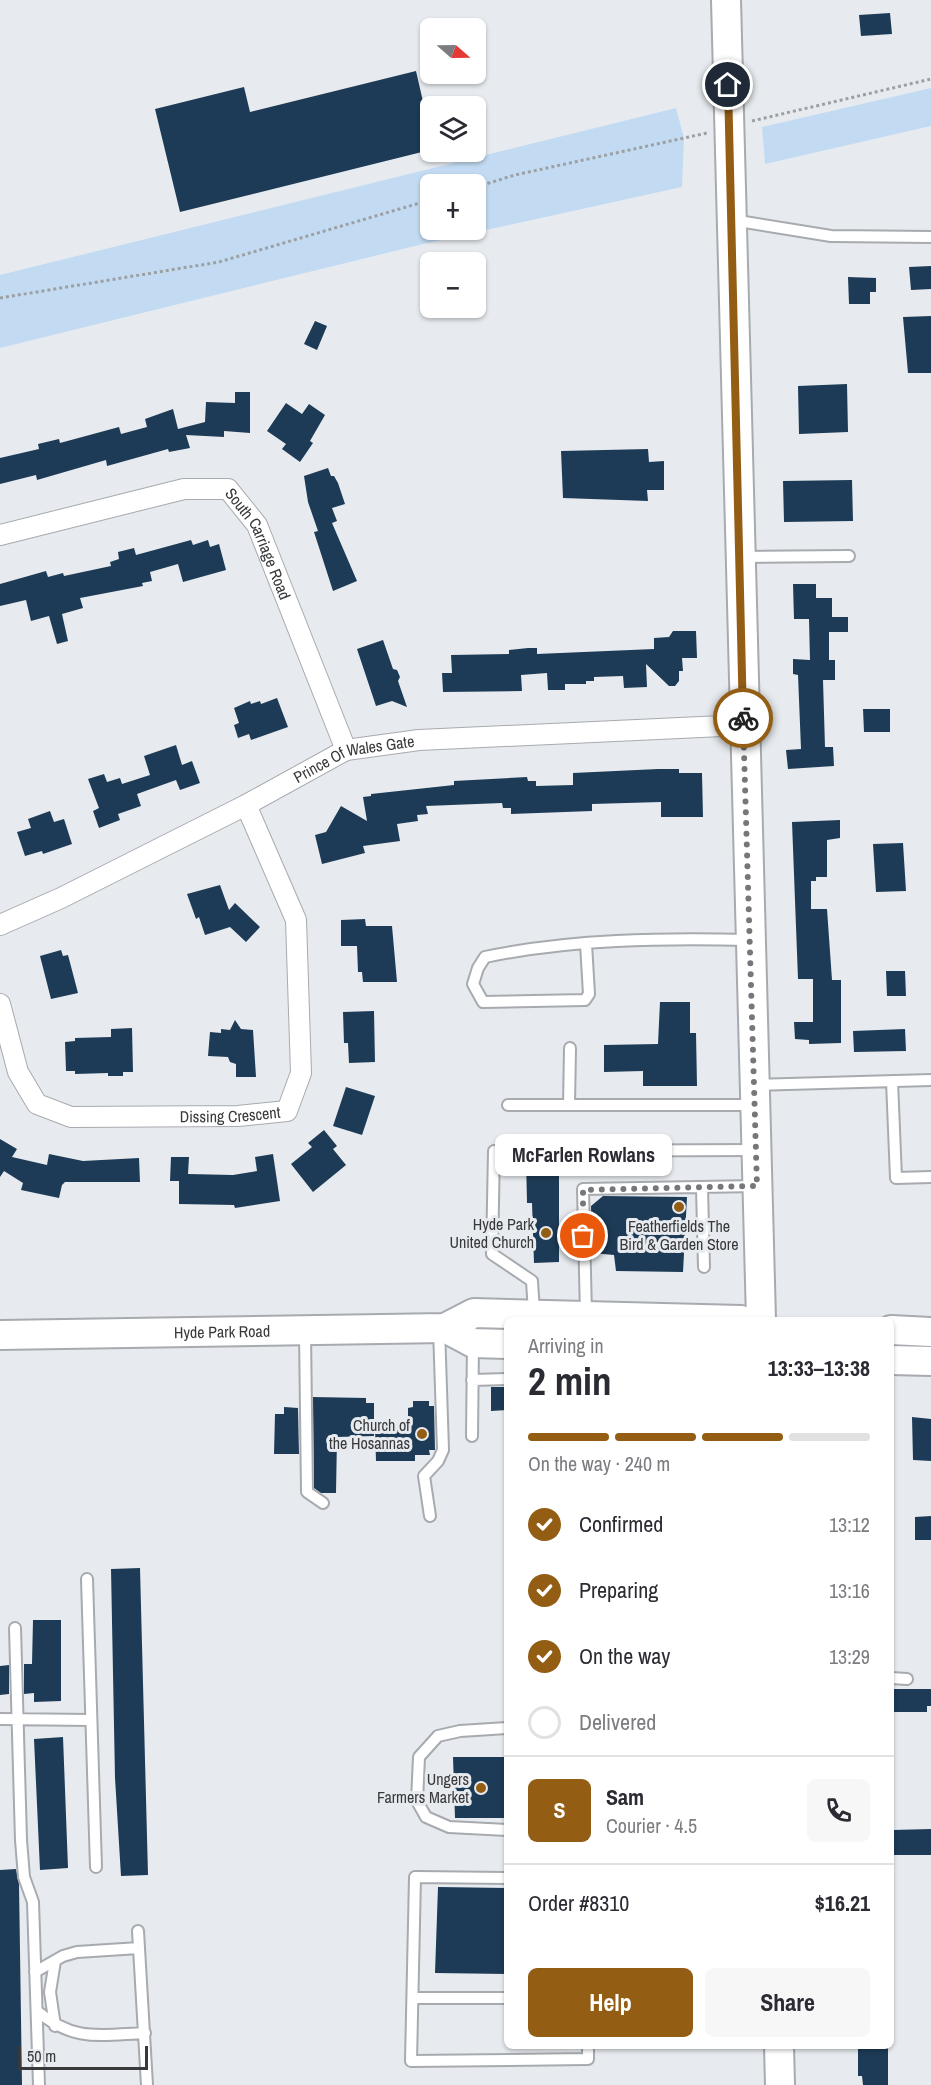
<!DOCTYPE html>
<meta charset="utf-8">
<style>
:root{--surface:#fff;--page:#f7f7f7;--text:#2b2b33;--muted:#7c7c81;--line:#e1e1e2;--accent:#935d14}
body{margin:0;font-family:"Archivo Narrow",sans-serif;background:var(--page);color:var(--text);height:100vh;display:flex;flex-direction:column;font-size:22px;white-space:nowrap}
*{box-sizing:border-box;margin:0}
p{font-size:20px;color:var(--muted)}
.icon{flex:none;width:33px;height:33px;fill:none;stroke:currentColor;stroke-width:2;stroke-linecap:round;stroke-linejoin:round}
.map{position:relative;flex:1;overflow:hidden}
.drawer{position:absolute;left:504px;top:1317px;width:390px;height:732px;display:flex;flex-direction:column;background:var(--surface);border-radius:9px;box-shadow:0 2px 4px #0004}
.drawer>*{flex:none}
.needle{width:39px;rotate:110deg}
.buttons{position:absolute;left:420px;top:18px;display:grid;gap:12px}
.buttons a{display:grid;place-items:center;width:66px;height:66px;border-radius:9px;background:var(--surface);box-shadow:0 2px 4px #0004;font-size:30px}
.scale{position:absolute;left:18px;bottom:15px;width:130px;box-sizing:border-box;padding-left:6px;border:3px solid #38393b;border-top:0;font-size:16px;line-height:21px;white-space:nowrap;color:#38393b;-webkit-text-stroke:4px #e7ebef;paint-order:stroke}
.pin{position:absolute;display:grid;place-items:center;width:51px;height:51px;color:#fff;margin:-26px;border:3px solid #fff;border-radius:50%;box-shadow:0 2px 6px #0007}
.courier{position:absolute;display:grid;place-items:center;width:60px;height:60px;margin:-30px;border:4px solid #935d14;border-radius:50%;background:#fff;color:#222;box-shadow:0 2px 8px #0007}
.bubble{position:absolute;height:42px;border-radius:9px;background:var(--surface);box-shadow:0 2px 4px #0004;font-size:20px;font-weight:700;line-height:42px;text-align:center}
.summary em{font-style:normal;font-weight:700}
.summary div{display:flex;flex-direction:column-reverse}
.summary{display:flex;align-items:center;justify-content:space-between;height:102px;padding:0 24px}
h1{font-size:39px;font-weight:700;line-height:45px}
.bar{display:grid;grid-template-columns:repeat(4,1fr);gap:9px 6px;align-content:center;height:72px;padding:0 24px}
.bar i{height:8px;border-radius:4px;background:var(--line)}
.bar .active{background:var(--accent)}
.bar p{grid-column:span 4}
.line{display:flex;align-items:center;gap:15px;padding:0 24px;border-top:2px solid var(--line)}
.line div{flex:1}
.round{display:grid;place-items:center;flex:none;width:63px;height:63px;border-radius:9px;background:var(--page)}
ol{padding:0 24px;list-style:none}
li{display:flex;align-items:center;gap:18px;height:66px}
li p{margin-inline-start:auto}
li .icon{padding:6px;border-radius:50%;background:var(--accent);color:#fff;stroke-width:4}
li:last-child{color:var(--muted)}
li i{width:33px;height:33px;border:3px solid var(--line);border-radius:50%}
.button{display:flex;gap:12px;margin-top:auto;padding:12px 24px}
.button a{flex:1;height:69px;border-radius:9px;background:var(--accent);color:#fff;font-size:24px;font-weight:700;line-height:69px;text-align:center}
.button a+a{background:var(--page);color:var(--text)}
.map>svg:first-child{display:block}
.green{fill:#c3dbf2;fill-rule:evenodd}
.building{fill:#1d3b56}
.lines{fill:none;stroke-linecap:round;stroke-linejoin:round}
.lane-casing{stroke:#a7aaae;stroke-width:14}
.street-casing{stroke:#a7aaae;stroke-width:22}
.secondary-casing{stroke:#a7aaae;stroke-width:32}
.path{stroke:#9da0a3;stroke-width:3;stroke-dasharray:3 3;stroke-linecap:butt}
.lane{stroke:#fff;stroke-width:10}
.street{stroke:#fff;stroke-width:20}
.secondary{stroke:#fff;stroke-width:28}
.done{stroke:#75777a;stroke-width:6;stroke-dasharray:0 10.8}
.route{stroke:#935d14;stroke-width:8}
.poi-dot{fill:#935d14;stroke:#e7ebef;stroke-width:2}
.labels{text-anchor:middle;stroke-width:6;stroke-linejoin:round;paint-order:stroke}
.street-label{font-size:16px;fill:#38393b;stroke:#e7ebef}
.poi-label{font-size:16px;fill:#38393b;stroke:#e7ebef;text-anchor:end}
</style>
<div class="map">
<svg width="931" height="2085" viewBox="0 0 931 2085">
<rect width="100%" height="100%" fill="#e7ebef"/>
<path class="green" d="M931 88V126L765 164 762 127Z
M676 108 684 138 682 187 423 244 0 348V275ZM430 184H476V230H430Z"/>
<path class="building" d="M890 13 892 34 861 36 859 15Z
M416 71 430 132V150L180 212 155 109 244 87 250 112Z
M931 266V289L911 290 909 267Z
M848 277 876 278V292H870V304H849Z
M931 316V373H908L903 317Z
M315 321 327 326 317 350 304 344Z
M847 384 848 432 799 434 798 386Z
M235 392H250V433L224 431V437L186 435 190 448 169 452 168 449 107 466 106 460 37 480 36 475 0 484V458L39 449 38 444 59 439 60 443 119 427 121 434 147 427 145 419 173 409 178 429 205 422 206 402 235 403Z
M286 403 302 414 309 404 325 415 310 441 313 443 300 462 282 449 286 444 267 431Z
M648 449 649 462 664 461V490H647L648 501 563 498 561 451Z
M328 468 331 476H334L338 483 345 504 332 508 337 521 332 523 357 581 333 591 314 532 318 531 308 502 304 476Z
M852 480 853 521 784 522 783 481Z
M191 540 193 545 208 540 210 547 219 544 226 570 183 582 178 564 150 572 152 581 142 583 143 586 80 598 83 608 62 614 68 641 57 644 49 616 31 621 26 600 0 606V584L46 571 48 577 63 573 64 576 111 566 110 562 119 559 118 552 134 548 136 555Z
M793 584H816V598H832V617H848V632H829V660H835V680H823L825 747H833L834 766 788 769 786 750 801 749 798 675 793 674V659L810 660 809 619H794Z
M673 631H696L697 658H682L683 671H679V681L675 686H669L646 664 647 687 624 688 623 676 594 677V681H586V684H565V690H548L547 673 521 675 522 691 443 692 442 673H452L451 655 509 654V650L528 648H537V654L654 649V638L669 637Z
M383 640 393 669 397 670 400 677 398 681 407 707 392 701 376 706 357 649Z
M277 698 288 727 251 740 249 734 238 738 234 725 239 723 234 708 250 701 251 704 260 701 261 704Z
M863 709H890V732H864Z
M176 745 182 765 192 761 200 783 180 790 176 780 137 794 141 806 118 814 120 820 99 828 93 811 99 808 88 779 104 774 107 782 120 778 122 784 150 775 144 756Z
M658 769H679V773H702L703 817H661V802L592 804V811L511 814V808H503L502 803 426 806 428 814 417 815 418 821 397 824 400 841 363 846 365 853 322 864 315 835 326 832 341 806 367 821 363 797 371 796V794L454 785V781L527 777 528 781H536V786L573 785V773Z
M50 811 54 822 64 819 72 844 43 854 42 851 25 856 17 832 31 828 28 819Z
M840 820V838L827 840V877H816V881H811V909H827L832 980H841V1043L809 1044V1040L795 1039 794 1022H813V979H798L792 822Z
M903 843 906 891 876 892 873 844Z
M220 885 229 910 235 903 260 927 246 942 230 927 205 935 199 917 196 919 187 894Z
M365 919 366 926H392L397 982H363L362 972H358L357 946H341V920Z
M61 950 63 956 68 955 78 993 51 999 40 956Z
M886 971H905L906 996H887Z
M660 1002H690V1033H696L697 1086H643V1071L604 1072V1045L658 1044Z
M374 1011 375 1062 349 1063 348 1043H344L343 1012Z
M235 1020 241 1029 253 1030 256 1077H236V1064L230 1062 228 1057 208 1056 210 1032 221 1033V1029L230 1030Z
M132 1028 133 1072H123V1076H108V1073L75 1074V1071H66L65 1042 75 1041V1038L111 1037V1029Z
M905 1029 906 1051 854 1052 853 1031Z
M346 1087 375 1096 362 1135 333 1126Z
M324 1130 337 1146 333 1149 346 1165 313 1192 291 1164 312 1147 308 1143Z
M0 1139 17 1149 12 1157 47 1165 49 1154 83 1161 139 1158 140 1182H65L62 1185 59 1198 21 1190 23 1183 4 1171 0 1177Z
M273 1154 280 1201 235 1208 234 1205 179 1204V1181H170L171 1157H189L188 1174 233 1175 257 1171 255 1157Z
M526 1158H559V1262L534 1263 532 1203H527Z
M603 1196 687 1197 683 1272 616 1271 614 1255 592 1253 591 1206Z
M491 1387H507V1410L491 1411Z
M313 1397 366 1398V1403H374V1436L337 1437 336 1493H321L314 1488Z
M413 1401H429V1406H434L435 1450H429L430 1455H415V1461H376L375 1429H408V1408L413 1407Z
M284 1407 298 1408 299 1454H274L275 1414H284Z
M912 1417 931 1419V1461L913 1460Z
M931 1516V1540H915V1517Z
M140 1568 148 1875 121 1876 115 1778 111 1569Z
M33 1620H61V1701L34 1702V1693L24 1694V1664H32Z
M9 1665V1694L0 1695V1666Z
M891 1689H931V1706H927V1712H891Z
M63 1737 68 1868 40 1870 34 1739Z
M453 1757H507V1818H455Z
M931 1829V1855H893V1830Z
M16 1869 19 1884 22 2085H0V1870Z
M438 1887 507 1888V1974L435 1973Z
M858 2046H888V2085H863L862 2076H858Z"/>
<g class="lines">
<defs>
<path id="lane" d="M732 220 831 236 931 237
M743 557 849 556
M586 944 589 994 585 1000 483 1002 473 984 478 968 485 957C571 939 662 938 750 940
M892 1081 896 1178 931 1177
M757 1085 931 1080
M508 1105H754
M569 1105 570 1048
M702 1188 704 1267
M534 1313 532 1281 492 1254 494 1151 756 1150
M586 1314 583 1189 757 1186
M305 1332 307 1492 323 1503
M472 1380 507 1379
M472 1436 473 1343
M430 1516 424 1476 438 1461 443 1450 439 1328
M87 1579 96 1867
M15 1628 21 1840 24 1877 33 1902 39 2085
M891 1678 907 1679
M0 1719 91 1720
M507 1728 460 1731 438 1736 419 1757 417 1801 426 1817 449 1827 507 1830
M507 1878 415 1877 411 2061 588 2059V2046
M138 1931 147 2085
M35 1972 63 1956 77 1952 139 1948
M413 1998H507
M37 2011C74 2042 99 2035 145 2033
M55 2026 50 1992 55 1961"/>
<g id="street">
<path id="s1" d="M0 535 184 489H228L257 525 346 750"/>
<path id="s2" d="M0 925 61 898 246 805 346 750 419 740 744 725"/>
<path id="s3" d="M0 1004 18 1072 37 1104 71 1117 238 1116 287 1111 301 1073 296 920 246 805"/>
</g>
<g id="secondary">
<path d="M726 0 761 1320"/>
<path d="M445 1328 473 1343 507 1344"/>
<path d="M891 1330 931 1332"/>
<path id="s4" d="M0 1335 445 1328 474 1313 741 1320"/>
<path d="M891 1360 931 1361"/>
<path d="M779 2046 780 2085"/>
</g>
</defs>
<use href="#lane" class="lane-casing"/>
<use href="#street" class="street-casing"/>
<use href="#secondary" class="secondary-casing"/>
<path class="path" d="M752 121 931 79
M476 187 515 175 707 133
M0 298 219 262 430 200"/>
<use href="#lane" class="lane"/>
<use href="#street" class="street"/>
<use href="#secondary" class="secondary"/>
</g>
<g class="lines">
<path class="done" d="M583 1236V1190L757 1186 743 718"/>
<path class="route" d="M728 85 743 718"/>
</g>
<g class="poi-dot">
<circle cx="679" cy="1207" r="6"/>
<circle cx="546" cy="1233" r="6"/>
<circle cx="422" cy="1434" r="6"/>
<circle cx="481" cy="1788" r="6"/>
</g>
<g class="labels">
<g class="street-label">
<text dy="6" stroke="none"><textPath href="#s1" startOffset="297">South Carriage Road</textPath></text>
<text dy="6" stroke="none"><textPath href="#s2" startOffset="393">Prince Of Wales Gate</textPath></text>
<text dy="6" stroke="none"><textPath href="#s3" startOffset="303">Dissing Crescent</textPath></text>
<text dy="6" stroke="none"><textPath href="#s4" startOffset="222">Hyde Park Road</textPath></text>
</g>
<g class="poi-label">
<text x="534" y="1230">Hyde Park<tspan x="534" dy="18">United Church</tspan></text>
<text x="679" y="1232" text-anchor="middle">Featherfields The<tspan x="679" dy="18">Bird &amp; Garden Store</tspan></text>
<text x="410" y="1431">Church of<tspan x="410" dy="18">the Hosannas</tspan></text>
<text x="469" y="1785">Ungers<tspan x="469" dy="18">Farmers Market</tspan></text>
</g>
</g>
</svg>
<div class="buttons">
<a><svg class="needle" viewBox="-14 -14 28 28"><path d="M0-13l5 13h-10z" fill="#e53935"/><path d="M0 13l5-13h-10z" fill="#7c7c81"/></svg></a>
<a><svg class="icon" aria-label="layers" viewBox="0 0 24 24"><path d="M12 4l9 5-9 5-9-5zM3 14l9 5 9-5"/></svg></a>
<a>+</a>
<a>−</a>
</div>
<div class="scale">50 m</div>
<div class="pin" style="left:583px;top:1236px;background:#ea580c"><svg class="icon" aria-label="bag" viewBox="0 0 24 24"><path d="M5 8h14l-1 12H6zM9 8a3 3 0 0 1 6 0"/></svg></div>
<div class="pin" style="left:728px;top:85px;background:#1f2937"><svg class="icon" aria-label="home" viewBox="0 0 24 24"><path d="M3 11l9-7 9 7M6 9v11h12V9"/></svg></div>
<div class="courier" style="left:743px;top:718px"><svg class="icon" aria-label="bike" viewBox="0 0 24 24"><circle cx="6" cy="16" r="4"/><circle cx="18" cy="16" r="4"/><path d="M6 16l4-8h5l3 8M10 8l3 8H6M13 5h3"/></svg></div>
<div class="bubble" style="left:495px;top:1134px;width:177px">McFarlen Rowlans</div>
<section class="drawer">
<div class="summary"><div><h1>2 min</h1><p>Arriving in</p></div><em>13:33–13:38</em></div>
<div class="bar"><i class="active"></i><i class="active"></i><i class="active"></i><i></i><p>On the way · 240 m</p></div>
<ol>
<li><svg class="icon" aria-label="check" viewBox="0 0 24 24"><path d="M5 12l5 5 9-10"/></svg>Confirmed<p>13:12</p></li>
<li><svg class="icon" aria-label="check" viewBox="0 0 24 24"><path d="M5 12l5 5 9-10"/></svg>Preparing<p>13:16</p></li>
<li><svg class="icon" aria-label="check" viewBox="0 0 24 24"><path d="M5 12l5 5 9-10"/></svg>On the way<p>13:29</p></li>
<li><i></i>Delivered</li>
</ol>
<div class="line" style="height:108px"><b class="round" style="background:var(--accent);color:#fff">S</b><div><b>Sam</b><p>Courier · 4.5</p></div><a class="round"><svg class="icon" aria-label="phone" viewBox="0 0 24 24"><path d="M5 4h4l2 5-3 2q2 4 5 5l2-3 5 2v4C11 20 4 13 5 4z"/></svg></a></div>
<div class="line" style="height:78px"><div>Order #8310</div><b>$16.21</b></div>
<div class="button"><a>Help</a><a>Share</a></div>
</section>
</div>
